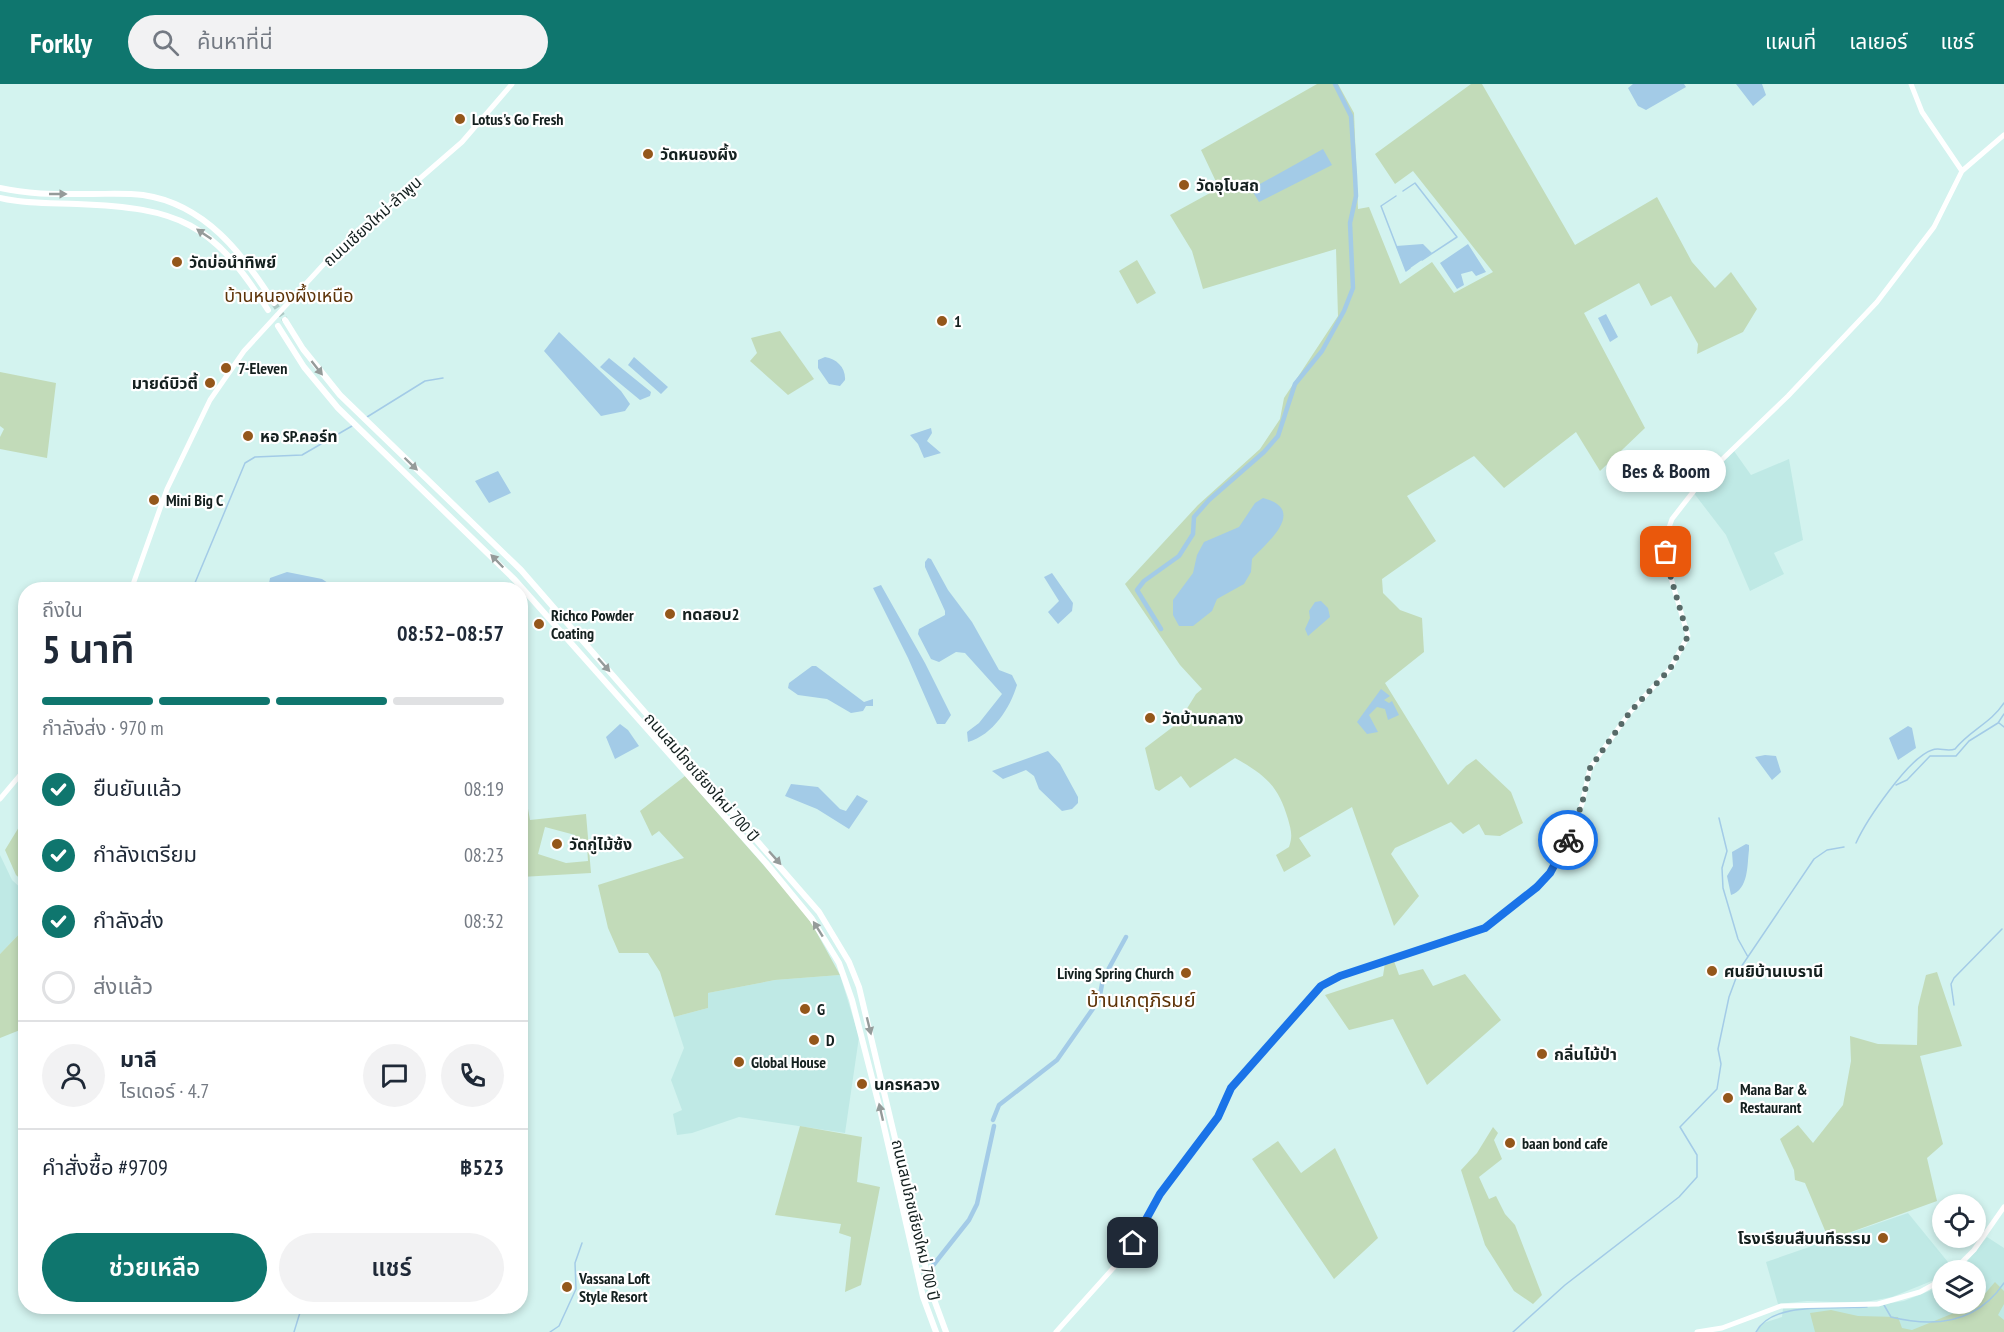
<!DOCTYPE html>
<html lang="th">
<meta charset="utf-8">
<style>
:root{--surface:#fff;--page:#f2f2f3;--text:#1f2937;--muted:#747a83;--line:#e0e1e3;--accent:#0f766e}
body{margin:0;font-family:"PT Sans Narrow","Noto Sans Thai",sans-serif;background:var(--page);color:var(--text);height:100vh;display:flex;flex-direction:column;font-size:22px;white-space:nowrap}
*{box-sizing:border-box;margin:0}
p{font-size:20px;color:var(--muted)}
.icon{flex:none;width:33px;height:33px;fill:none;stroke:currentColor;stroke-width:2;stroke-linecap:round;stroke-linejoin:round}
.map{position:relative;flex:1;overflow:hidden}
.panel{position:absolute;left:18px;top:498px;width:510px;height:732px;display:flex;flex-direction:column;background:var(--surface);border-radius:24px;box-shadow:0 3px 9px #0003}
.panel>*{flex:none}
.buttons{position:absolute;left:1932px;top:1110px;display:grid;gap:12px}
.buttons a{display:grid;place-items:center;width:54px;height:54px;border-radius:50%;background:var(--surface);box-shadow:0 3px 9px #0003;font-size:30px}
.pin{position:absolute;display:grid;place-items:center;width:51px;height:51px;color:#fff;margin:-26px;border-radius:12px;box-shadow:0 3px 9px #0006}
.courier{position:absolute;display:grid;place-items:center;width:60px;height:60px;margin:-30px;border:4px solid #1a73e8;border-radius:50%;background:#fff;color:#222;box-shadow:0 2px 8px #0007}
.bubble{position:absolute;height:42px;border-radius:21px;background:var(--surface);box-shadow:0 3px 9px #0003;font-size:20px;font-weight:600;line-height:42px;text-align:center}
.headline em{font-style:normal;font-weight:600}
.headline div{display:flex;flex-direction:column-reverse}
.headline{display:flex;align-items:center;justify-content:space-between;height:102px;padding:0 24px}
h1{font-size:39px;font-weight:600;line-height:45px}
.bar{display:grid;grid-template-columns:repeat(4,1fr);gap:9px 6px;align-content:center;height:72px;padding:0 24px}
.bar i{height:8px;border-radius:4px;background:var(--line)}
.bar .current{background:var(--accent)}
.bar p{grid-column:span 4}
.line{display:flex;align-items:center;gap:15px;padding:0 24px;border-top:2px solid var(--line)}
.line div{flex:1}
.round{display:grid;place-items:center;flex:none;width:63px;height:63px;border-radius:32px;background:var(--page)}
ol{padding:0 24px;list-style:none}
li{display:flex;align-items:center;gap:18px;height:66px}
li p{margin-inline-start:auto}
li .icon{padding:6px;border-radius:50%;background:var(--accent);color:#fff;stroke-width:4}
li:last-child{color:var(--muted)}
li i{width:33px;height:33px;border:3px solid var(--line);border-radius:50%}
.cta{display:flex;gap:12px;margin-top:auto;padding:12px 24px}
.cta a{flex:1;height:69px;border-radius:36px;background:var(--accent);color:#fff;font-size:24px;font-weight:600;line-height:69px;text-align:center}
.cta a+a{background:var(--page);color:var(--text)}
header{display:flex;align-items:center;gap:36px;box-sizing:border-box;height:84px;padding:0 30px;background:var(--accent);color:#fff}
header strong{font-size:28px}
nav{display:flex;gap:33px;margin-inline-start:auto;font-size:21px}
.search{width:420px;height:54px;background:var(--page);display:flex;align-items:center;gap:15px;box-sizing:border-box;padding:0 21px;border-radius:33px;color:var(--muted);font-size:22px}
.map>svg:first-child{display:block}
.built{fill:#bfe9e5}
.green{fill:#c2dbb9;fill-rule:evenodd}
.water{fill:#a3cbe7}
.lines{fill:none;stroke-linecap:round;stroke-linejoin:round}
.stream{stroke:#a3cbe7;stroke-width:1.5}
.canal{stroke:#a3cbe7;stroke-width:4.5}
.primary-tunnel{stroke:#adc9c5;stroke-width:6;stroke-dasharray:6 3;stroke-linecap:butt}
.secondary{stroke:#fff;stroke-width:5}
.primary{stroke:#fff;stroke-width:6}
.oneway{fill:#959b9a}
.done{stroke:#576a68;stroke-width:6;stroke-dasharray:0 10.8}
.route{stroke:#1a73e8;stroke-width:8}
.poi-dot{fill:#94571b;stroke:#fff;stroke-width:2}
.labels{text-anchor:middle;stroke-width:4.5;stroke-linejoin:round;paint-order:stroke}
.poi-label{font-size:16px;font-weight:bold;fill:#14201f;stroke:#fff;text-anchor:start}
.street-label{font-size:16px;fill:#14201f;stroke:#fff}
.neighbourhood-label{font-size:18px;fill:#5e3409;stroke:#fff}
.quarter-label{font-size:20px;fill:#5e3409;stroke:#fff}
</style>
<header>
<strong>Forkly</strong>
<div class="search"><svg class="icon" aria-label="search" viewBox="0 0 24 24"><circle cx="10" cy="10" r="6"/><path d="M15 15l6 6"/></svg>ค้นหาที่นี่</div>
<nav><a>แผนที่</a><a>เลเยอร์</a><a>แชร์</a></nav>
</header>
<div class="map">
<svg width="2004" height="1248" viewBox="0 0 2004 1248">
<rect width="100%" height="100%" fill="#d3f3ef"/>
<path class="built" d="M1734 367 1751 391 1789 375 1803 456 1774 469 1784 490 1750 507 1726 451 1693 408Z
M0 771 12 796 26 809 25 844 0 870Z
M840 891 859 953 845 1049 739 1033 692 1049 677 1051 673 1030 682 1026 671 996 684 964 674 933 708 924V909L775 896Z
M1908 1129 1952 1183 1942 1186V1190L1934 1196 1892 1213 1860 1219 1807 1217 1778 1220 1766 1178Z
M1987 1153 2004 1164V1248H1756L1763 1239 1782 1233 1783 1224 1809 1222 1852 1225 1904 1217 1942 1202V1220H1976V1186H1960Z"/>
<path class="green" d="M1317 0H1338L1354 29 1358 125 1369 123 1400 200 1432 178 1454 209 1493 188 1413 87 1395 100 1375 70 1471 0H1482L1575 161 1657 113 1692 178 1715 204 1731 188 1757 225 1743 248 1697 270 1698 260 1671 212 1651 222 1639 199 1584 229 1645 344 1600 387 1576 348 1504 404 1474 372 1407 412 1436 457 1382 495 1383 509 1400 526 1422 534 1424 568 1385 599 1448 701 1466 682 1476 675 1511 708 1523 739 1500 752 1485 751 1479 740 1463 750 1451 738 1395 764 1391 770 1419 812 1394 842 1352 723 1299 754 1311 772 1284 788 1276 771 1289 763C1293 752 1291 746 1288 735 1278 701 1265 691 1235 674L1190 704 1181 692 1159 707 1155 705 1145 664 1178 639 1196 610 1202 605 1180 581 1125 500 1198 421 1260 365 1280 335 1284 314 1338 232 1336 165 1203 205 1192 167 1170 131 1219 104 1201 66Z
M1137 176 1156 209 1137 220 1119 187Z
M780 247 814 295 788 311 750 277 757 269 751 254Z
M0 288 56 299 47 374 0 365V353L4 345 0 342Z
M685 692 795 817 812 840 840 891 775 896 708 909V924L674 933 660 888 648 869H619L608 844 598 801 684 774 659 747 652 752 640 727Z
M527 719 530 736 586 730 591 789 521 793V721ZM545 743 575 751 577 761H587L588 777 566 779 538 770Z
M22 738 25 741V799L16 791 5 766Z
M25 844V944L0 954V870Z
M1394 877 1399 891 1423 885 1433 902 1465 890 1501 936 1427 1001 1393 935 1349 946 1325 911 1383 892 1385 879Z
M1937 888 1962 962 1920 972 1943 1060 1927 1074 1937 1117 1829 1156 1805 1099 1795 1096 1794 1086 1780 1055 1798 1041 1813 1059 1843 1021 1851 977 1850 952 1878 960 1917 961 1918 923 1926 891Z
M800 1042 862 1053 857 1098 880 1103 861 1201 845 1208 851 1153 839 1149 841 1140 775 1131Z
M1493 1043 1498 1049 1494 1056 1502 1075 1479 1093 1489 1115 1496 1112 1505 1130 1515 1141 1542 1211 1533 1220 1514 1207 1485 1161 1461 1086 1477 1069Z
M1278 1057 1301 1089 1335 1064 1378 1154 1334 1195 1252 1075Z
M1995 1198 2004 1207V1220L1998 1231 2004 1236V1248H1815L1810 1229 1831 1226 1858 1232 1898 1233 1902 1244 1912 1246 1976 1220Z"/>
<path class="water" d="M1633 0H1684L1686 3 1646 26 1638 22 1628 4Z
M1736 0H1762L1766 11 1753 22Z
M1323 65 1332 81 1259 118 1251 105Z
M1423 160 1432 169 1406 187 1396 162Z
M1468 160 1486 188 1476 192 1472 187 1461 190 1464 201 1457 205 1440 179Z
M1606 230 1618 253 1610 258 1598 234Z
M559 248 621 307 630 320 625 327 601 332 544 267Z
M634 273 668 303 661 310 628 281Z
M825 273C837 275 846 284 845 296L840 302 829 300 818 284V276Z
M609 274 651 308 650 312 640 316 600 283Z
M931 344 932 349 927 357 941 369 924 374 918 360 910 351Z
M498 387 511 409 489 419 475 397Z
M1263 414C1309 426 1265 460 1252 475L1251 488 1244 500 1217 515 1212 527 1193 542H1179L1173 531V516L1193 489 1197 471 1204 458 1239 443 1255 419Z
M928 474 931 475 948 506 972 538 999 586 1012 591 1017 601C1010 624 993 651 968 658L967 648 979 639 1002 610 965 569 956 568 939 578 931 575 918 550 919 545 945 531V527L925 483V478Z
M287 488 322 495 337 505H268L270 494Z
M1052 489 1073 519 1072 527 1058 540 1048 528 1059 517 1044 493Z
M881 501 925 579 951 631 945 640H937L908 574 873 504Z
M1321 517 1328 524 1330 533 1308 552 1305 545 1310 534 1309 527 1315 518Z
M812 582H816L864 618 873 615V622H866L863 627 851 629 827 615 798 611 788 604 789 599Z
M1381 605 1390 612 1384 616 1389 619 1392 617 1399 631 1388 636 1385 625 1377 623 1369 631 1378 648 1367 650 1357 638Z
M620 640 628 646 639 662 615 675 606 653Z
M1908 642 1912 644 1916 664 1898 676 1889 654Z
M1048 667 1060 680 1078 713V719L1072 725 1062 727 1039 705 1034 692 1026 686 1003 695 992 687Z
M1765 671 1776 672 1781 688 1772 696 1755 673Z
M791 700 818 703 840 725 846 727 857 711 868 717 849 745 817 725 785 712Z
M1746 760 1749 761V766C1747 781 1749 805 1731 811L1727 792 1733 782 1732 768Z"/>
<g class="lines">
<path class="stream" d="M1403 107 1415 99 1457 153 1422 176
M1396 112 1381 122 1406 187 1410 184
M367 333 425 297 443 294
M192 506 245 379 255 373 302 371 352 342
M1999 639 2004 643
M1896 701 1907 696 1930 672H1956L1969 657 1998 639 2004 630
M1719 734 1727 767 1722 784 1723 804 1738 855 1748 873
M1856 759C1866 737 1908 674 1932 666 1939 663 1947 668 1955 665 1969 647 1991 639 2004 619
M1954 921 1951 900 1954 894 2002 845
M1884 1221 1891 1233C1935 1244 1977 1239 2004 1199
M294 1248 302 1222
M550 1248 559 1242 576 1205 575 1179 582 1159
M1513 1248 1565 1201 1679 1113 1697 1093V1071L1680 1043 1717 1005 1721 980 1718 965 1729 913 1739 886 1814 775 1827 766 1844 763
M1756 1248C1773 1216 1835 1226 1867 1223"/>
<path class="canal" d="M1161 545 1137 506 1144 497 1179 472 1193 450 1194 433 1209 416 1264 368 1278 352 1295 300 1322 267 1344 227 1353 204 1350 139 1356 112 1355 92 1351 32 1335 0
M993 1036 999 1021 1057 976 1099 916 1103 895 1126 853
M931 1184 969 1136 977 1120 994 1042"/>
<path class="primary-tunnel" d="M274 219 285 236"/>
<path class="secondary" d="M1911 0 1922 28 1962 87
M131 506 167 405 210 316 244 267 334 169 462 58 512 0
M0 715 26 684
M1954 1186 1974 1166 2004 1123
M1056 1248 1124 1172 1160 1110 1218 1033 1236 997 1321 902 1340 892 1485 844 1537 803 1550 789 1570 754 1582 720 1590 684 1630 628 1670 585 1688 552 1671 494 1666 468V452L1672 435 1707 390 1788 312 1877 218 1934 143 1962 87 2004 51
M1697 1248 1722 1244 1781 1222 1878 1220 1920 1208 1942 1196"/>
<path class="primary" d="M0 104C30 111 61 110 92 110 109 110 126 109 143 111 205 120 243 170 274 219
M0 114C25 120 52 119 77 120 180 124 212 138 268 226
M285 236 303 265 340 311 521 486 819 828 849 878 859 903 932 1210 946 1248
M278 242 304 283 338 324 515 496 766 779 812 835 839 879 852 916 880 1025 923 1213 936 1248"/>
</g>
<defs><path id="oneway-solid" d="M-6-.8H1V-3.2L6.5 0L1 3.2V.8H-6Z" transform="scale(1.5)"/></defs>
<g class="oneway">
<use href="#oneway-solid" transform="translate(58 110)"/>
<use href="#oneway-solid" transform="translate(204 150) rotate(-146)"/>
<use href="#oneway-solid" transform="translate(317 284) rotate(52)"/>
<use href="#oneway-solid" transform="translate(411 380) rotate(44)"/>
<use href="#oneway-solid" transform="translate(497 477) rotate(-134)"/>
<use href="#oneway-solid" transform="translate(604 581) rotate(49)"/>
<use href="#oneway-solid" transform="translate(775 774) rotate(48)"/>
<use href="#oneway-solid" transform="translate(818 845) rotate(-122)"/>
<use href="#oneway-solid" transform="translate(869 942) rotate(76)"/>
<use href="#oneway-solid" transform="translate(881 1028) rotate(-103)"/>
</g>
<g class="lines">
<path class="done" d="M1568 756 1582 720 1590 684 1630 628 1670 585 1688 552 1671 494 1666 468"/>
<path class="route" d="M1133 1159 1160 1110 1218 1033 1231 1004 1321 902 1340 892 1485 844 1537 803 1550 789 1568 756"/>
</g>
<g class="poi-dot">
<circle cx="460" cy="35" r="6"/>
<circle cx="648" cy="70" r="6"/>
<circle cx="1184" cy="101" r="6"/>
<circle cx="177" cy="178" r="6"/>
<circle cx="942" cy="237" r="6"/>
<circle cx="226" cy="284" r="6"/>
<circle cx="210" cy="299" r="6"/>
<circle cx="248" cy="352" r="6"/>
<circle cx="154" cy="416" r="6"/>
<circle cx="670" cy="530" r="6"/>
<circle cx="539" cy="540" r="6"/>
<circle cx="1150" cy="634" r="6"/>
<circle cx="557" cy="760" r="6"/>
<circle cx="1712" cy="887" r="6"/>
<circle cx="1186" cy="889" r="6"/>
<circle cx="805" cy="925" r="6"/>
<circle cx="814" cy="956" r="6"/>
<circle cx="1542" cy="970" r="6"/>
<circle cx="739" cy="978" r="6"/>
<circle cx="862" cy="1000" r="6"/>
<circle cx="1728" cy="1014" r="6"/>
<circle cx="1510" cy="1059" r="6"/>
<circle cx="1883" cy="1154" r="6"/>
<circle cx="567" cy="1203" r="6"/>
</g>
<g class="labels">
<g class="poi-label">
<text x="472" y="41">Lotus's Go Fresh</text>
<text x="660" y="76">วัดหนองผึ้ง</text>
<text x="1196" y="107">วัดอุโบสถ</text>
<text x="189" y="184">วัดบ่อนำทิพย์</text>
<text x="954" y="243">1</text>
<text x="238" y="290">7-Eleven</text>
<text x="198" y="305" text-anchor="end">มายด์บิวตี้</text>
<text x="260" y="358">หอ SP.คอร์ท</text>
<text x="166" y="422">Mini Big C</text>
<text x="682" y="536">ทดสอบ2</text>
<text x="551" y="537">Richco Powder<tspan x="551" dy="18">Coating</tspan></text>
<text x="1162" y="640">วัดบ้านกลาง</text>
<text x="569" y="766">วัดกู่ไม้ซ้ง</text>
<text x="1724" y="893">ศนยิบ้านเบรานี</text>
<text x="1174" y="895" text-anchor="end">Living Spring Church</text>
<text x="817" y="931">G</text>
<text x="826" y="962">D</text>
<text x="1554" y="976">กลิ่นไม้ป่า</text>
<text x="751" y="984">Global House</text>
<text x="874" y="1006">นครหลวง</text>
<text x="1740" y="1011">Mana Bar &amp;<tspan x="1740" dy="18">Restaurant</tspan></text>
<text x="1522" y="1065">baan bond cafe</text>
<text x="1871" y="1160" text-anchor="end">โรงเรียนสืบนทีธรรม</text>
<text x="579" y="1200">Vassana Loft<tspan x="579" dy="18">Style Resort</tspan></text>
</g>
<g class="street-label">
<text transform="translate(372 137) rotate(-42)" y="6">ถนนเชียงใหม่-ลำพูน</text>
<text transform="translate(702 693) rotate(49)" y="6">ถนนสมโภชเชียงใหม่ 700 ปี</text>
<text transform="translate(916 1136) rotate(77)" y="6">ถนนสมโภชเชียงใหม่ 700 ปี</text>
</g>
<g class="neighbourhood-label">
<text x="289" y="218">บ้านหนองผึ้งเหนือ</text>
</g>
<g class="quarter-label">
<text x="1141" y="923">บ้านเกตุภิรมย์</text>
</g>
</g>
</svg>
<div class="buttons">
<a><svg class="icon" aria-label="locate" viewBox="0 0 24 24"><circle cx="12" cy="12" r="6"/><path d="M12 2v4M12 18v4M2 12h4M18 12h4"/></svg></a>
<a><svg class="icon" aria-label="layers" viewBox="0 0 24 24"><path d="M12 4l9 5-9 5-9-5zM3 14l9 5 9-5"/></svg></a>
</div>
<div class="pin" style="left:1666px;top:468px;background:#ea580c"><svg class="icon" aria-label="bag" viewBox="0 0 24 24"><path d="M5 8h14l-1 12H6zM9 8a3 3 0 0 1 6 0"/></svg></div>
<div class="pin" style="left:1133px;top:1159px;background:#1f2937"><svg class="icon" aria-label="home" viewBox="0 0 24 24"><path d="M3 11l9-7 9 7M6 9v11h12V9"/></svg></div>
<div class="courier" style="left:1568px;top:756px"><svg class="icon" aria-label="bike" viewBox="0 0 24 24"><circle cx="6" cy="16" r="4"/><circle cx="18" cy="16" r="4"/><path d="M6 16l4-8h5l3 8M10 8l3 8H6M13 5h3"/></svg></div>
<div class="bubble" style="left:1606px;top:366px;width:120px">Bes &amp; Boom</div>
<section class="panel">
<div class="headline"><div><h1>5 นาที</h1><p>ถึงใน</p></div><em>08:52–08:57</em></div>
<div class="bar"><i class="current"></i><i class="current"></i><i class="current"></i><i></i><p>กำลังส่ง · 970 m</p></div>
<ol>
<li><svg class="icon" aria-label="check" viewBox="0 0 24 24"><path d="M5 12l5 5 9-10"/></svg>ยืนยันแล้ว<p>08:19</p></li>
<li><svg class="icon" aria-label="check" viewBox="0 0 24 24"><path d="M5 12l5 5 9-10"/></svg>กำลังเตรียม<p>08:23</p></li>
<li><svg class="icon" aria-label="check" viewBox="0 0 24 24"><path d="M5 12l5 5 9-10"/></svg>กำลังส่ง<p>08:32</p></li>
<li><i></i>ส่งแล้ว</li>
</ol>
<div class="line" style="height:108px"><a class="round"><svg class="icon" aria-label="person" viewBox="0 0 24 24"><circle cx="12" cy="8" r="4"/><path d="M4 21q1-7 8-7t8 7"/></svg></a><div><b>มาลี</b><p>ไรเดอร์ · 4.7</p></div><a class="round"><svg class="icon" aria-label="chat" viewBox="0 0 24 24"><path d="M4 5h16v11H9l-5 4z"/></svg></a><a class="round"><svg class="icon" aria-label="phone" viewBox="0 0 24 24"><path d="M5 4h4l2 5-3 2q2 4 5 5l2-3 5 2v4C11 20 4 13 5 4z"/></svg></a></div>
<div class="line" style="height:78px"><div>คำสั่งซื้อ #9709</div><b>฿523</b></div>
<div class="cta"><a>ช่วยเหลือ</a><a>แชร์</a></div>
</section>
</div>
